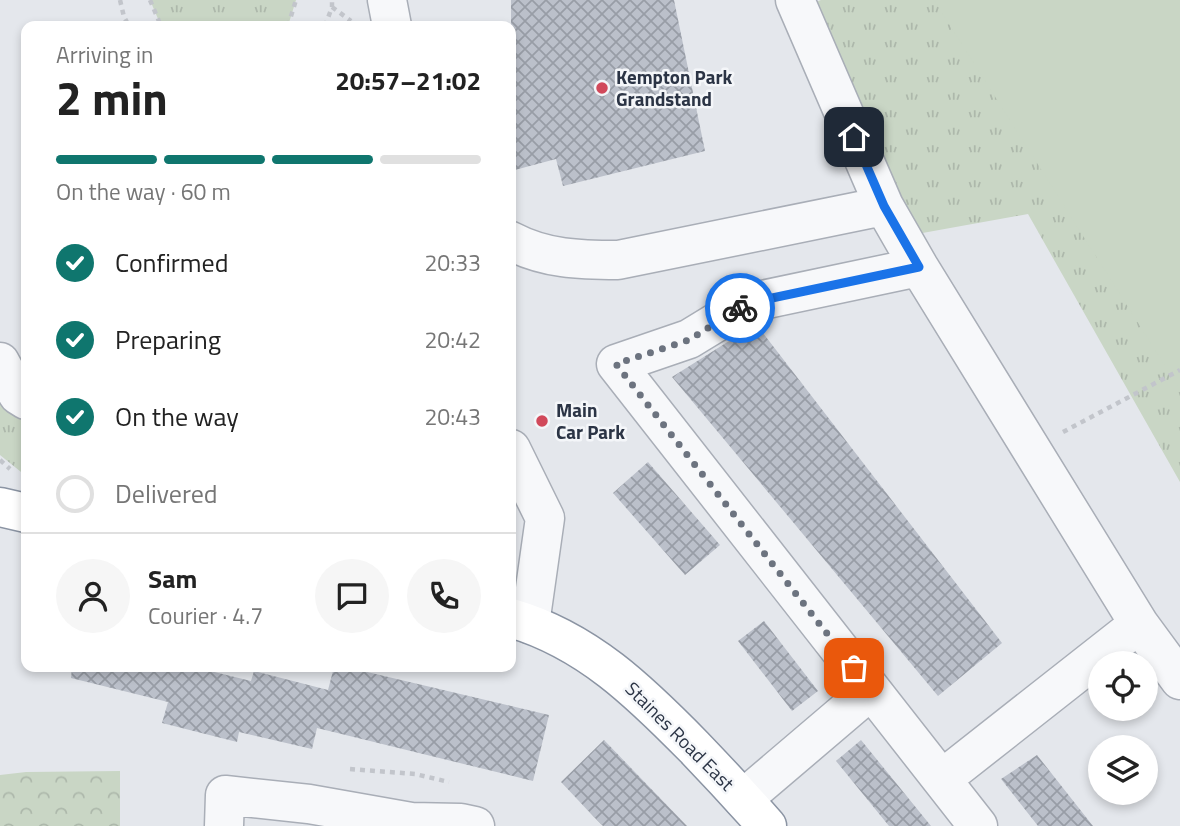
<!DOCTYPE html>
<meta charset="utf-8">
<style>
:root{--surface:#fff;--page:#f6f6f6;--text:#222;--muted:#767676;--line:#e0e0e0;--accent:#0f766e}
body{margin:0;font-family:"Titillium Web",sans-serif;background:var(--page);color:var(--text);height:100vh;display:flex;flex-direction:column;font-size:26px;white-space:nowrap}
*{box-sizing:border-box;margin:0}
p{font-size:23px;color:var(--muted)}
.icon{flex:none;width:38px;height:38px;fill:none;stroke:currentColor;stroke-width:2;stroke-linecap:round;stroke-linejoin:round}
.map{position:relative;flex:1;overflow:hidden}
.sheet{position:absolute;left:21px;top:21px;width:495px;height:651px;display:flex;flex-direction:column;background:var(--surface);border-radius:14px;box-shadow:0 4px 10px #0003}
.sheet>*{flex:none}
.tools{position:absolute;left:1088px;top:651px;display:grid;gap:14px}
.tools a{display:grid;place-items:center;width:70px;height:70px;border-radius:50%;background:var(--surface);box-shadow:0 4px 10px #0003;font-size:35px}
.pin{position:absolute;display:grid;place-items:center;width:60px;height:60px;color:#fff;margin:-30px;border-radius:14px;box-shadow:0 4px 10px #0006}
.courier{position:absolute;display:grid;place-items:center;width:70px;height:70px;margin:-35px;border:5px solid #1a73e8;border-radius:50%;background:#fff;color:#222;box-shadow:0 2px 9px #0007}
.summary em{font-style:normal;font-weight:700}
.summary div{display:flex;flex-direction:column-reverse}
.summary{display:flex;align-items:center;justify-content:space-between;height:119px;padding:0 35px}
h1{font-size:46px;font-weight:700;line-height:52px}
.bar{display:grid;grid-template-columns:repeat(4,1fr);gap:10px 7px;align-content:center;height:84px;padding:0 35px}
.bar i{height:9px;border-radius:5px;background:var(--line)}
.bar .on{background:var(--accent)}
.bar p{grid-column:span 4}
.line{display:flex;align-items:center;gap:18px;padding:0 35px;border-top:2px solid var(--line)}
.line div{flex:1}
.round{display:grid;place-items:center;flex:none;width:74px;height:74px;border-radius:37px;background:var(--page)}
ol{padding:0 35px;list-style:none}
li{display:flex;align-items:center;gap:21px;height:77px}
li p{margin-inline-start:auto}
li .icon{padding:7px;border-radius:50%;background:var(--accent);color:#fff;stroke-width:4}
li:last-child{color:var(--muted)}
li i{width:38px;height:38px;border:4px solid var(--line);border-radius:50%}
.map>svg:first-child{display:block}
.grass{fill:url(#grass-tufts)}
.forest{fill:url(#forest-crowns)}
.pitch{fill:#c9d6c5}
.building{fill:url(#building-cross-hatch)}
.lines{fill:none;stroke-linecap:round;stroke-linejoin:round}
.minor-casing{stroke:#a9aeb7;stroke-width:41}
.highway-casing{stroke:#8b94a3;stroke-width:41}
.path{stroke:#c2c5cb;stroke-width:4.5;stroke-dasharray:5 5;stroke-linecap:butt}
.minor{stroke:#f7f8fa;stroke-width:38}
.highway{stroke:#fff;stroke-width:38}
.done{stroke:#6c737f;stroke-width:7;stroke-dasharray:0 12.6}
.route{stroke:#1a73e8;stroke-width:9}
.poi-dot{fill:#d1495b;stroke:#f4f6f9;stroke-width:2.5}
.labels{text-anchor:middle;stroke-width:5;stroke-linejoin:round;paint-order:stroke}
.poi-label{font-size:19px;font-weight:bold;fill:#2b3445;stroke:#f4f6f9;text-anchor:start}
.street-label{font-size:19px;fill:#2b3445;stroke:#f4f6f9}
</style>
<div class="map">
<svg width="1180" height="826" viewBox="0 0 1180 826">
<defs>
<pattern id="grass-tufts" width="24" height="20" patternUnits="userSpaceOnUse" patternTransform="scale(1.75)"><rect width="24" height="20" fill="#c9d6c5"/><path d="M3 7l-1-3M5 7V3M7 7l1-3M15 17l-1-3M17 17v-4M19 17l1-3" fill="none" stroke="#adb8ab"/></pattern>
<pattern id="forest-crowns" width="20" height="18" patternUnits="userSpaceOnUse" patternTransform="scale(1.75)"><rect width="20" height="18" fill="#c9d6c5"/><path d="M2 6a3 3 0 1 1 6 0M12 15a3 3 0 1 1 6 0" fill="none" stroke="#adb8ab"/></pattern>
<pattern id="building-cross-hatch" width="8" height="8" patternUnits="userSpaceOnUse" patternTransform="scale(1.75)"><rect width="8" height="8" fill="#bbc0ca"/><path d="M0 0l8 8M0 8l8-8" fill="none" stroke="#989da6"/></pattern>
</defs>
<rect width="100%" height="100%" fill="#e4e7ec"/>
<path class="grass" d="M150 0H296L288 26H161Z
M821 0H1180V482L1028 214 917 234 813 3Z
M0 361 26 400V476L0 455Z"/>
<path class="forest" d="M120 771V826H0V775L26 772Z"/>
<path class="pitch" d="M934 0H1180V390L1171 375Z"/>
<path class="building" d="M511 0H674L705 151 563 186 556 159 511 171Z
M756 324 1002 643 938 696 672 377Z
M648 462 720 545 685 575 613 493Z
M764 621 818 691 792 711 738 641Z
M72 667H194L251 681 254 671 328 690 334 667H346L549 715 533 781 317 728 312 749 239 732 237 742 162 723 168 702 71 678Z
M604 740 687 826H603L594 817 561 782Z
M861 740 931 826H889L836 761Z
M1037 755 1093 826H1038L1001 779Z"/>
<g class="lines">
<defs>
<path id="minor" d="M387 0 392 26
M795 0 884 206
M511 241C545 259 580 260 618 260L884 206 919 267 1139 624 1180 680
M919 267 748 303 689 339 616 364 978 826
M0 362 18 395 26 400
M511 449 545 518 530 624
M942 779 1139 624
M743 799 871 690
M224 826 225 795 309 804 411 822 461 823 475 826"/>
<path id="highway" d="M0 507 26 513
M511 618C587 640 640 692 694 747 719 773 743 799 767 826"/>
</defs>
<use href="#minor" class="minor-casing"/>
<use href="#highway" class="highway-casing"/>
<path class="path" d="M120 0 124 17 129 26
M150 0 161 26
M332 7 351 21
M288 26 296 0
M325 26 332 7V0
M1063 432 1180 370
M0 460 10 469
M350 769 415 774 449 782"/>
<use href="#minor" class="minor"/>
<use href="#highway" class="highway"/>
</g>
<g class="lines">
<path class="done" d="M740 308 689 340 616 364 854 668"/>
<path class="route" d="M740 308 748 303 919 267 884 206 854 137"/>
</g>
<g class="poi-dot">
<circle cx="602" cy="88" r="7"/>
<circle cx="542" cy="421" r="7"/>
</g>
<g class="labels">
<g class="poi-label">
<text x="616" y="84">Kempton Park<tspan x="616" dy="22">Grandstand</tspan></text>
<text x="556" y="417">Main<tspan x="556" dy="22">Car Park</tspan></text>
</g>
<g class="street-label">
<text transform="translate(680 736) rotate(45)" y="7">Staines Road East</text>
</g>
</g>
</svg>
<div class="tools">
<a><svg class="icon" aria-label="locate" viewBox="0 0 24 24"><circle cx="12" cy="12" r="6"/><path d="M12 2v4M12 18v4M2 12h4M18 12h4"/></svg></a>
<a><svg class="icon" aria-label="layers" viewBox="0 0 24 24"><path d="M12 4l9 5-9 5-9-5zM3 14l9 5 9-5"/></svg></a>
</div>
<div class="pin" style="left:854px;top:668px;background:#ea580c"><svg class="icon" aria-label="bag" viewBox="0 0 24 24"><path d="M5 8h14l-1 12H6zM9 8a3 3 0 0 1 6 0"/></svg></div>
<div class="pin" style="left:854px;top:137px;background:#1f2937"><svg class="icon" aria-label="home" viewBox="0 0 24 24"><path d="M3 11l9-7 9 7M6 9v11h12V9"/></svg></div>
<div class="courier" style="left:740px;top:308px"><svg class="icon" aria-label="bike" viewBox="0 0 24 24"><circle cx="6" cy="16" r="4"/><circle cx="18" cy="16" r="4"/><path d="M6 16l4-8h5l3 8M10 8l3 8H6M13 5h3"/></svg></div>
<section class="sheet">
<div class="summary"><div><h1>2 min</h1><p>Arriving in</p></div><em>20:57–21:02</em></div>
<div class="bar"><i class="on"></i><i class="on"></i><i class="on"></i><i></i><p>On the way · 60 m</p></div>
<ol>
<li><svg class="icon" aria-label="check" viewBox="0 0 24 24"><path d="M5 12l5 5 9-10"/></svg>Confirmed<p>20:33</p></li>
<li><svg class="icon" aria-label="check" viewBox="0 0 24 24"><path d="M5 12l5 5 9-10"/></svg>Preparing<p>20:42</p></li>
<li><svg class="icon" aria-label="check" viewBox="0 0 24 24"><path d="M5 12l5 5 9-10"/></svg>On the way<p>20:43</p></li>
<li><i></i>Delivered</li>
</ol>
<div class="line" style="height:126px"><a class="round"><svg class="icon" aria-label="person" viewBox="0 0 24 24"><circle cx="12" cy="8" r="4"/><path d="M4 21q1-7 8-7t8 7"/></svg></a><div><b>Sam</b><p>Courier · 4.7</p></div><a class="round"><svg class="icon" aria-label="chat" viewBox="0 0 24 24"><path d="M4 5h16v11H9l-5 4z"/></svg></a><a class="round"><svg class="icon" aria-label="phone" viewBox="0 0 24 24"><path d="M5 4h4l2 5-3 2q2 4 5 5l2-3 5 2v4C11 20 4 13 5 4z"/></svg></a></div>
</section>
</div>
